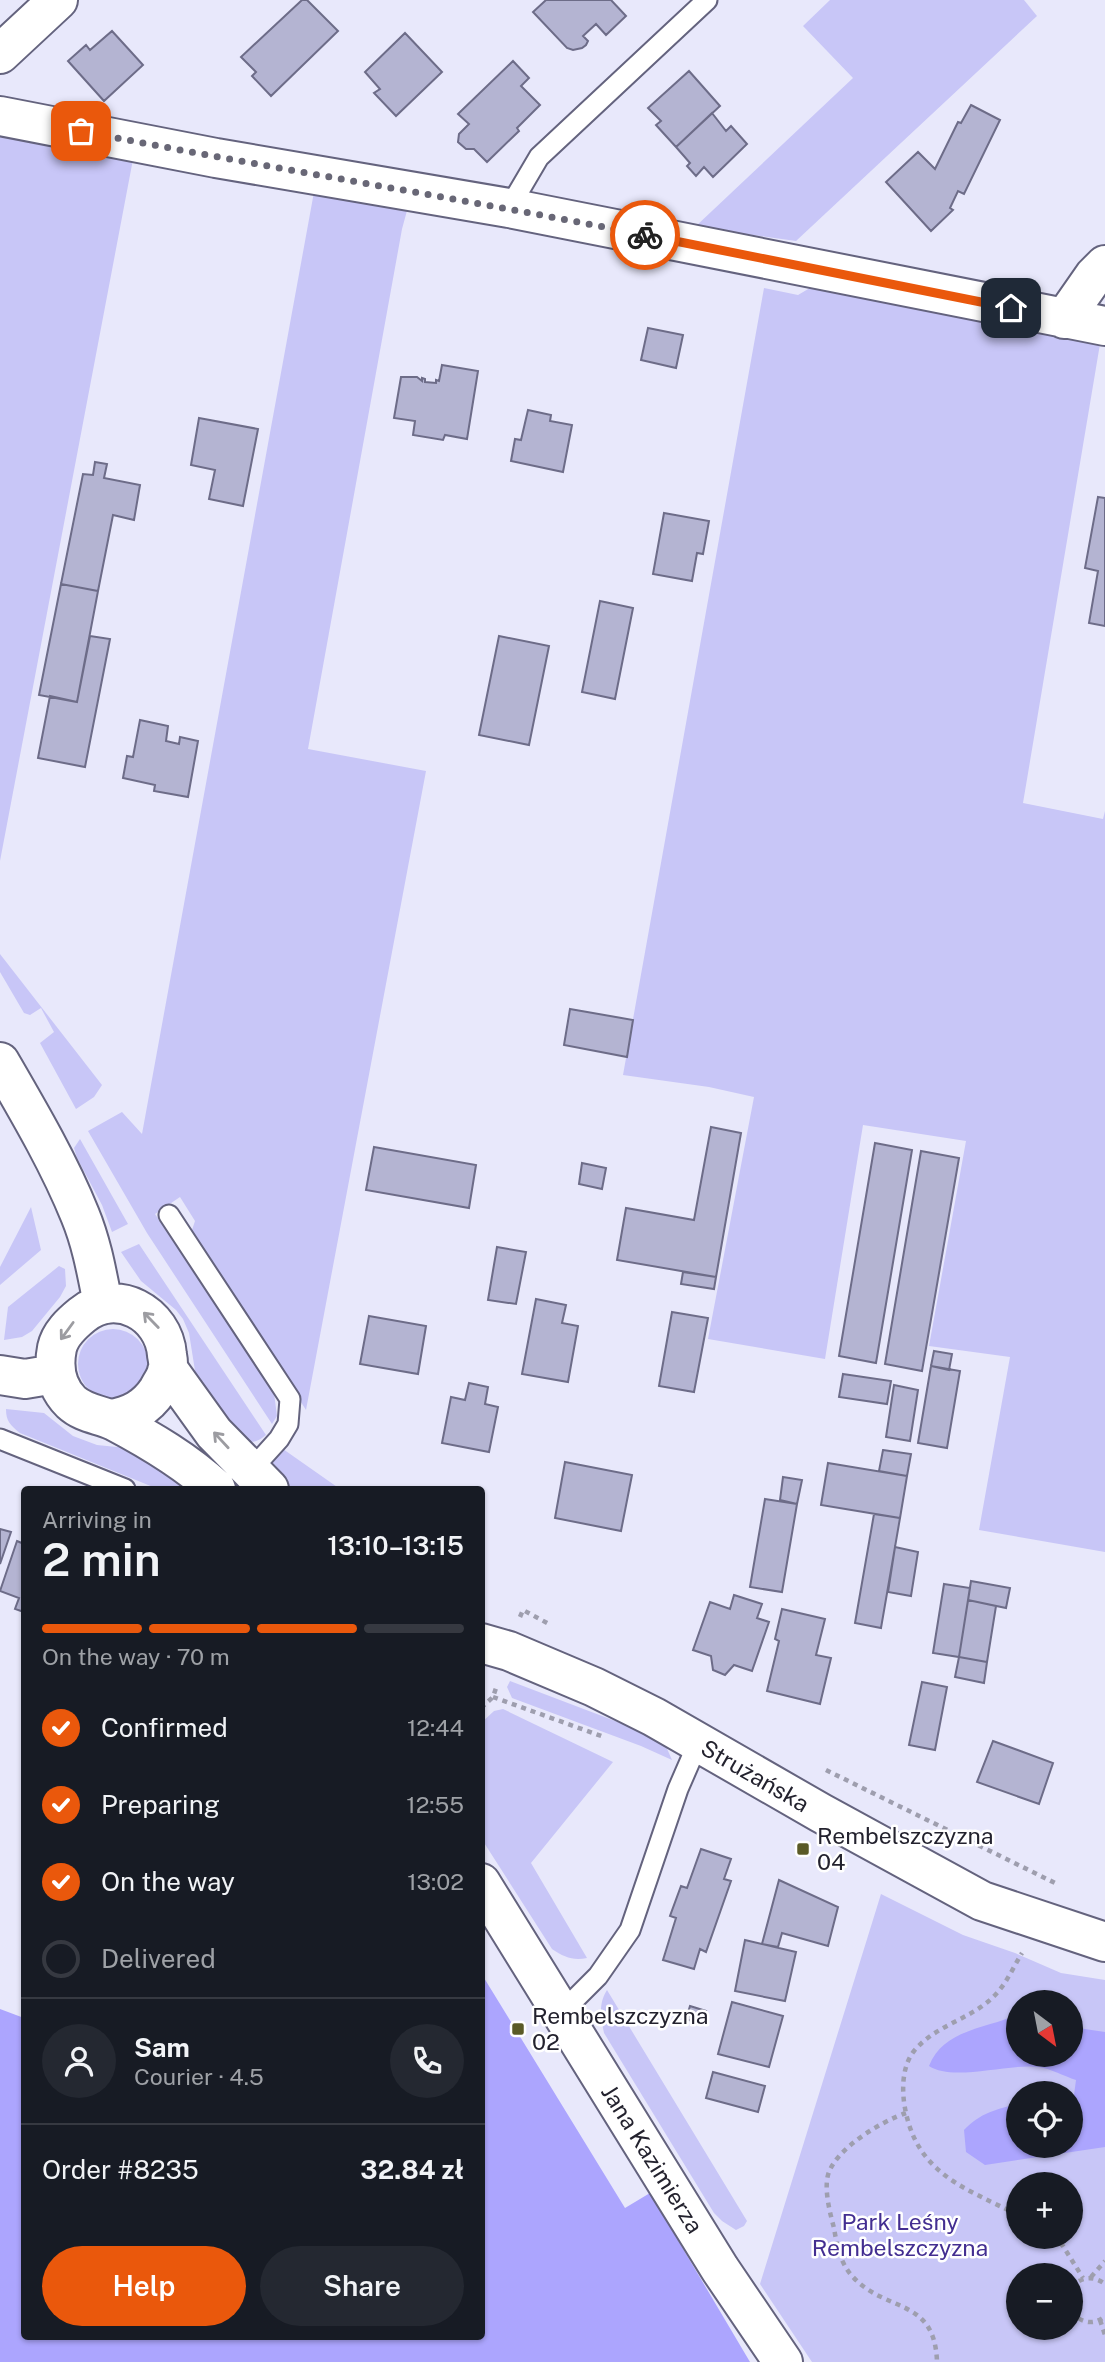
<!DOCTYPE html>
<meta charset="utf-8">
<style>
:root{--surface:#171b24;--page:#242831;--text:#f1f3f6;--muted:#9ea1a6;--line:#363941;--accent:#ea580c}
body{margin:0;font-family:"Public Sans",sans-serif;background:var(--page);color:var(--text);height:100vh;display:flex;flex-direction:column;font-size:26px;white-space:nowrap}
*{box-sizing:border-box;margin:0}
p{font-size:23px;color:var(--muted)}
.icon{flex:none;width:38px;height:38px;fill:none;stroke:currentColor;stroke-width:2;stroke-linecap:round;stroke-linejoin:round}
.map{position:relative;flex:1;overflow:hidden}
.drawer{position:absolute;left:21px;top:1486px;width:464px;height:854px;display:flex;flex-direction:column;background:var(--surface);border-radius:7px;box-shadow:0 2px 5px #0004}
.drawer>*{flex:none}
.needle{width:46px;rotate:148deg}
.controls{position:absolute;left:1006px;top:1990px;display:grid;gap:14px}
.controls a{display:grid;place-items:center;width:77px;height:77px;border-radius:50%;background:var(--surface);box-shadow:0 2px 5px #0004;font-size:35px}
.pin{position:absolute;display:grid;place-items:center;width:60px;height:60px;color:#fff;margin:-30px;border-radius:14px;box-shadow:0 4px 10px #0006}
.courier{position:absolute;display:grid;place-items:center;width:70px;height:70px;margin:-35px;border:5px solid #ea580c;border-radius:50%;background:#fff;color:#222;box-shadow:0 2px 9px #0007}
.head em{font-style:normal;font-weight:600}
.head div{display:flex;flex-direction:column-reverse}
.head{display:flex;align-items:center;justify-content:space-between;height:119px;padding:0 21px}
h1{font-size:46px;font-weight:600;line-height:52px}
.bar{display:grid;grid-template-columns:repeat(4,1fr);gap:10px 7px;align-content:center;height:84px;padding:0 21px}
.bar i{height:9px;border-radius:5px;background:var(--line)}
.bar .active{background:var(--accent)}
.bar p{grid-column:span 4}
.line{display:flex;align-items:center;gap:18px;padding:0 21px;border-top:2px solid var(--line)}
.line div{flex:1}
.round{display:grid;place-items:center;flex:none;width:74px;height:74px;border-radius:37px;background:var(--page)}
ol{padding:0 21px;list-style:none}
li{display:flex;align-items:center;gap:21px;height:77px}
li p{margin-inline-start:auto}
li .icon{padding:7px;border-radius:50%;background:var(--accent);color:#fff;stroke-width:4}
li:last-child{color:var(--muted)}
li i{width:38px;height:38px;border:4px solid var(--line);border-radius:50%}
.action{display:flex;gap:14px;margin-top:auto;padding:14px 21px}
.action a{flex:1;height:80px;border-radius:42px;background:var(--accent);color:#fff;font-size:28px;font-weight:600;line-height:80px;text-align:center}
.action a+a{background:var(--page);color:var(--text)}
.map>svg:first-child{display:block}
.green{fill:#c8c6f7;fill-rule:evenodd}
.forest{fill:#aca5fe}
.building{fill:#b4b4d2;stroke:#6d6c88;stroke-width:2}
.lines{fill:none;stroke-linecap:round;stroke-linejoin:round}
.lane-casing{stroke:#64637e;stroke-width:23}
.street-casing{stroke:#64637e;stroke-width:42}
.secondary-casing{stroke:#64637e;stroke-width:42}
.path{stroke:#9e9eae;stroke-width:4.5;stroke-dasharray:5 5;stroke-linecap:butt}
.lane{stroke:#fff;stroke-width:19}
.street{stroke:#fff;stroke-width:38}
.secondary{stroke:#fff;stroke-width:38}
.oneway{stroke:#9c9ca1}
.done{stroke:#686776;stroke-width:7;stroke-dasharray:0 12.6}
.route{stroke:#ea580c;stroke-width:9}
.poi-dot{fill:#5a5a27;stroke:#fff;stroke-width:2.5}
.labels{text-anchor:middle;stroke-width:5;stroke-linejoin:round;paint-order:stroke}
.street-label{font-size:23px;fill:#23222e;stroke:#fff}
.poi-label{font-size:23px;fill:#23222e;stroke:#fff;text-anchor:start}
.park-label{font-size:23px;fill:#432e91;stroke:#fff}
</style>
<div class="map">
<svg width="1105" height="2362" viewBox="0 0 1105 2362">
<rect width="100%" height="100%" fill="#e8e8fb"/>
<path class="green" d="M830 0H1024L1037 16 796 241 695 227 853 78 803 26Z
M0 128 134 154 0 861Z
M314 192 408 207 402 229 308 749 426 771 306 1410 192 1230 195 1221 180 1197 155 1214 274 1393 277 1416 272 1424 147 1233 88 1131 122 1112 142 1134Z
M815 285 1010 327 1102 332 1023 803 1103 819 1105 811V1552L979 1530 1010 1357 929 1346 966 1141 863 1125 825 1359 708 1339 754 1097 709 1087 623 1075 764 288 798 295Z
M0 954 102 1085 94 1097 76 1109 40 1043 54 1032 41 1008 30 1015 24 1013 0 972Z
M80 1139 128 1224 112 1232 102 1205 77 1158 74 1148Z
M31 1207 41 1250 0 1285V1267Z
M139 1244 266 1435C256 1443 250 1444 239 1439L196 1377 189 1333 183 1319 176 1310 141 1281 121 1252Z
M59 1266 65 1269 66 1286 60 1297 32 1331 22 1337 4 1340 8 1307Z
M78 1364a35 35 0 1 1 70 0a35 35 0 1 1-70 0Z
M6 1409 44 1413 73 1436 97 1445 117 1447 131 1444 198 1489H158L20 1433C10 1425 6 1421 6 1409Z
M283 1449 340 1489H293C283 1481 272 1475 271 1461Z
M510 1681 652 1735 665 1744 672 1760 641 1746 512 1698 507 1687Z
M503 1709 613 1762 531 1863 587 1958C573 1961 564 1957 552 1949L481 1838V1723L494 1711Z
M881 1894 963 1935 1015 1953 1061 1973 1105 1980V2362H812L760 2284ZM1018 2002H1071V2054H1018ZM1018 2093H1071V2146H1018ZM1018 2184H1071V2236H1018ZM1018 2275H1071V2328H1018Z
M607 1990 747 2221 744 2226 736 2230 722 2221 714 2213 604 2033C601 2018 598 2004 607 1990Z"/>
<path class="forest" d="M481 1973 625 2208 650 2193 750 2362H0V2009L24 2018V2336H481Z
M1018 2014V2054H1071V2027L1105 2032V2147L985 2165 966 2152 964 2130C980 2113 997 2109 1018 2104V2146H1071V2097L1074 2095 1076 2080C1064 2076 1051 2069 1039 2067 1009 2063 953 2082 929 2066 944 2028 988 2029 1018 2014Z"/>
<path class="building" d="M302 0H307L338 31 271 96 252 76 256 72 241 57Z
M546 0H611L626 16 606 35 596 24 583 36 588 41 586 45 582 48 573 50 567 48 533 12Z
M112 31 143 65 104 101 68 61 86 45 90 50Z
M405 33 442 72 396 116 374 93 380 89 365 72Z
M513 61 529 78 521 86 540 105 517 128 519 131 487 162 474 149H466L458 142 459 134 469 124 458 114Z
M689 71 720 106 676 147 656 125 661 121 648 108Z
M971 105 1000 120 964 194 958 191 950 208 953 210 931 231 886 182 918 152 935 169 958 122 961 123Z
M712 113 726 131 731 126 747 144 713 177 704 167 696 176 687 166 690 163 676 147Z
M648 328 683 335 676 368 641 360Z
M442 365 478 371 467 439 445 435 443 440 413 435 415 421 394 418 401 377H417L422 381V378L425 379V382L436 383V380L439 381Z
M528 410 551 415 550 421 572 425 563 472 511 461 515 439 521 440Z
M199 418 258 429 243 506 209 499 215 470 191 465Z
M95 462 107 464 104 478 140 485 134 520 113 515 98 591 61 584 83 474 93 475Z
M1098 497 1105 498V626L1089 623 1098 571 1085 568Z
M664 513 709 521 703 554 697 553 692 581 653 574Z
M61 584 98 591 77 702 39 695Z
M600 601 633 608 615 699 582 692Z
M90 636 110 639 85 767 38 758 50 696 77 702Z
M499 636 549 646 529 745 479 735Z
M140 720 168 726 166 741 179 744 180 737 198 741 188 797 154 791 155 785 123 778 127 756 133 757Z
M570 1009 633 1020 627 1057 564 1045Z
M711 1127 741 1133 716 1277 617 1260 626 1208 694 1220Z
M875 1143 912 1150 876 1363 839 1356Z
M374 1147 476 1165 469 1208 366 1190Z
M921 1151 959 1158 922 1371 885 1364Z
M582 1163 606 1168 602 1189 579 1184Z
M497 1247 526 1252 516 1304 488 1300Z
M683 1272 716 1277 714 1289 681 1284Z
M536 1299 566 1305 562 1323 578 1326 568 1382 522 1374Z
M672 1312 708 1318 694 1392 659 1386Z
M369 1316 426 1326 418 1374 360 1364Z
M934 1351 952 1354 949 1370 931 1366Z
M931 1366 960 1371 947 1448 918 1443Z
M843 1374 891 1381 887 1404 839 1397Z
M469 1383 488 1387 485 1404 498 1407 489 1452 442 1443 451 1397 465 1400Z
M894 1385 918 1390 910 1441 886 1437Z
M883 1450 911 1454 907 1476 879 1471Z
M565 1462 632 1475 621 1531 555 1518Z
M828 1463 907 1476 900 1518 821 1505Z
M783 1477 802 1480 797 1504 780 1500Z
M765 1499 797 1504 782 1592 750 1587Z
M874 1514 900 1518 881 1628 855 1623Z
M0 1529 11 1532 0 1564Z
M17 1541 24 1544V1612L15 1609 19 1598 0 1591Z
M895 1547 918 1552 911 1596 888 1592Z
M971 1581 1010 1588 1006 1608 968 1600Z
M944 1584 970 1588 959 1657 933 1653Z
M734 1595 762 1604 757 1618 769 1622 752 1671 734 1665 725 1675 713 1670 711 1656 693 1650 710 1602 730 1609Z
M968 1600 996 1606 987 1662 959 1657Z
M782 1609 825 1619 816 1655 831 1658 820 1704 767 1691 779 1641 775 1639Z
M959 1657 987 1662 984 1683 955 1677Z
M922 1682 947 1687 935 1750 909 1745Z
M993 1741 1053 1763 1039 1804 977 1782Z
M701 1849 731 1859 724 1879 731 1881 706 1952 700 1949 694 1969 663 1960 676 1918 670 1916 681 1886 687 1888Z
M779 1880 838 1907 828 1946 782 1933 778 1947 762 1944Z
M745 1940 796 1952 785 2001 735 1991Z
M732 2002 783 2016 769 2067 718 2054Z
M690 2006 706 2011 702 2024 686 2019Z
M713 2072 765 2086 758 2112 706 2098Z"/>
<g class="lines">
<defs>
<path id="lane" d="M509 208 539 157 707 0
M169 1215 290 1399 288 1424 279 1439 250 1471
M0 1439 125 1489
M562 2012 598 1976 630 1930 678 1789 698 1743"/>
<path id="street" d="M0 54 58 0
M0 116 216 158 509 208 1105 326
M1064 319 1094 276 1105 265"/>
<path id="secondary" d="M0 1062C29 1112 59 1163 80 1215 92 1244 97 1274 103 1304
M168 1369 214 1433 269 1489
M0 1375 25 1379 55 1374
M110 1419C131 1416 146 1408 158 1390 161 1384 166 1377 167 1371 169 1366 168 1360 167 1355 164 1313 116 1287 82 1315 71 1324 60 1334 57 1348 53 1368 56 1387 71 1402 84 1414 99 1414 114 1421 150 1440 186 1461 216 1489
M481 1643 509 1651 594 1687 654 1717 821 1813 982 1901 1105 1942
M481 1883 720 2269 783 2362"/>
</defs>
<use href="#lane" class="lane-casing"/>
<use href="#street" class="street-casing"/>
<use href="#secondary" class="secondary-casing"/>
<path class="path" d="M520 1617 523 1610 549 1624
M493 1697 604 1737
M481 1708 493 1697 497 1685
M826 1770 1057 1884
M906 2113C882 2121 835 2149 828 2175 824 2190 830 2213 834 2228 837 2246 840 2263 853 2277 886 2313 935 2297 937 2362
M1018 2215C963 2187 914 2173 904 2102 902 2085 903 2065 914 2051 936 2024 974 2019 997 1993 1007 1982 1014 1966 1022 1953
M1053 2236 1063 2246 1083 2278
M1091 2277 1105 2261
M1071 2287C1081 2277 1093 2275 1105 2284
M1071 2312C1081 2323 1094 2326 1105 2316
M1100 2320 1105 2335"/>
<use href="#lane" class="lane"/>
<use href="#street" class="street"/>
<use href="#secondary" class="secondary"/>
</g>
<defs><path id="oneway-shaft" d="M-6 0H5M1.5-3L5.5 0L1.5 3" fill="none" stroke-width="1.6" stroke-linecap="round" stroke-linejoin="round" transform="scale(1.75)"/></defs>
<g class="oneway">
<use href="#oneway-shaft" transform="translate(151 1320) rotate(-134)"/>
<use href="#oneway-shaft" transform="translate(67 1331) rotate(126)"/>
<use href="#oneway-shaft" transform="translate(221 1440) rotate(-133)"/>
</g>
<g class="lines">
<path class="done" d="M81 131C269 168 458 198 645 235"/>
<path class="route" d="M645 235 1011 308"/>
</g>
<g class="poi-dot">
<rect x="796" y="1842" width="14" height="14" rx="3.5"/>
<rect x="511" y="2022" width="14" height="14" rx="3.5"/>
</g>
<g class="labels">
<g class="street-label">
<text transform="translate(755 1776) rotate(30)" y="8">Strużańska</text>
<text transform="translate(652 2159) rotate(58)" y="8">Jana Kazimierza</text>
</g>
<g class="poi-label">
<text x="817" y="1844">Rembelszczyzna<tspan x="817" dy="26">04</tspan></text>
<text x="532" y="2024">Rembelszczyzna<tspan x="532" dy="26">02</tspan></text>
</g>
<g class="park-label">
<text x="900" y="2230">Park Leśny<tspan x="900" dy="26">Rembelszczyzna</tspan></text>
</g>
</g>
</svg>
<div class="controls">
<a><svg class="needle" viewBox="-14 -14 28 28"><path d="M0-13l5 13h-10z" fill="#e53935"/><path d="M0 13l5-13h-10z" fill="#9ea1a6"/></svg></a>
<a><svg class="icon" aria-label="locate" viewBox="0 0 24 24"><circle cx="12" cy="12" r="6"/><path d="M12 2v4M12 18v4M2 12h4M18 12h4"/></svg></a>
<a>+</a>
<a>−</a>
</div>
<div class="pin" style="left:81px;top:131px;background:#ea580c"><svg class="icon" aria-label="bag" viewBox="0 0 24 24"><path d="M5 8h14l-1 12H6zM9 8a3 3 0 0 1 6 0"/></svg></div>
<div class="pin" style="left:1011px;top:308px;background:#1f2937"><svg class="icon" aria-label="home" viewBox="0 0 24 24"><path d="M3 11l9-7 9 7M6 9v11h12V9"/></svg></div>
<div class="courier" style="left:645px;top:235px"><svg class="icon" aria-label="bike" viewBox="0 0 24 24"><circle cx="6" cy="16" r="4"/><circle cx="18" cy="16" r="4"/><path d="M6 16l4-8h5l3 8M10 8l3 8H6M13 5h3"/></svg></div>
<section class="drawer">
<div class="head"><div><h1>2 min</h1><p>Arriving in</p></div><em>13:10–13:15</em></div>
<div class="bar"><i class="active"></i><i class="active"></i><i class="active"></i><i></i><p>On the way · 70 m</p></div>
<ol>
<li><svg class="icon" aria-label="check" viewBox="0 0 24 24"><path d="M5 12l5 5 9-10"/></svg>Confirmed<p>12:44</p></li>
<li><svg class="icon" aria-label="check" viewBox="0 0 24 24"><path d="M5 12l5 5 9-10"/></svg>Preparing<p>12:55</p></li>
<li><svg class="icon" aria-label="check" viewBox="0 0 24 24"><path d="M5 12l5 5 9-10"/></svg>On the way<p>13:02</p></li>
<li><i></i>Delivered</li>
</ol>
<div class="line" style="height:126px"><a class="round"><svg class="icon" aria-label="person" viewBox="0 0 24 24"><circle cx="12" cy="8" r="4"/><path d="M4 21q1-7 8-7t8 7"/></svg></a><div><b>Sam</b><p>Courier · 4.5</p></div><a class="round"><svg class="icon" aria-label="phone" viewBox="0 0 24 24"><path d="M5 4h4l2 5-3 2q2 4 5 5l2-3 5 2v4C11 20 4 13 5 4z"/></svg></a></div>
<div class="line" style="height:91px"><div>Order #8235</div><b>32.84 zł</b></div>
<div class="action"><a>Help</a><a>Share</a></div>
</section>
</div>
